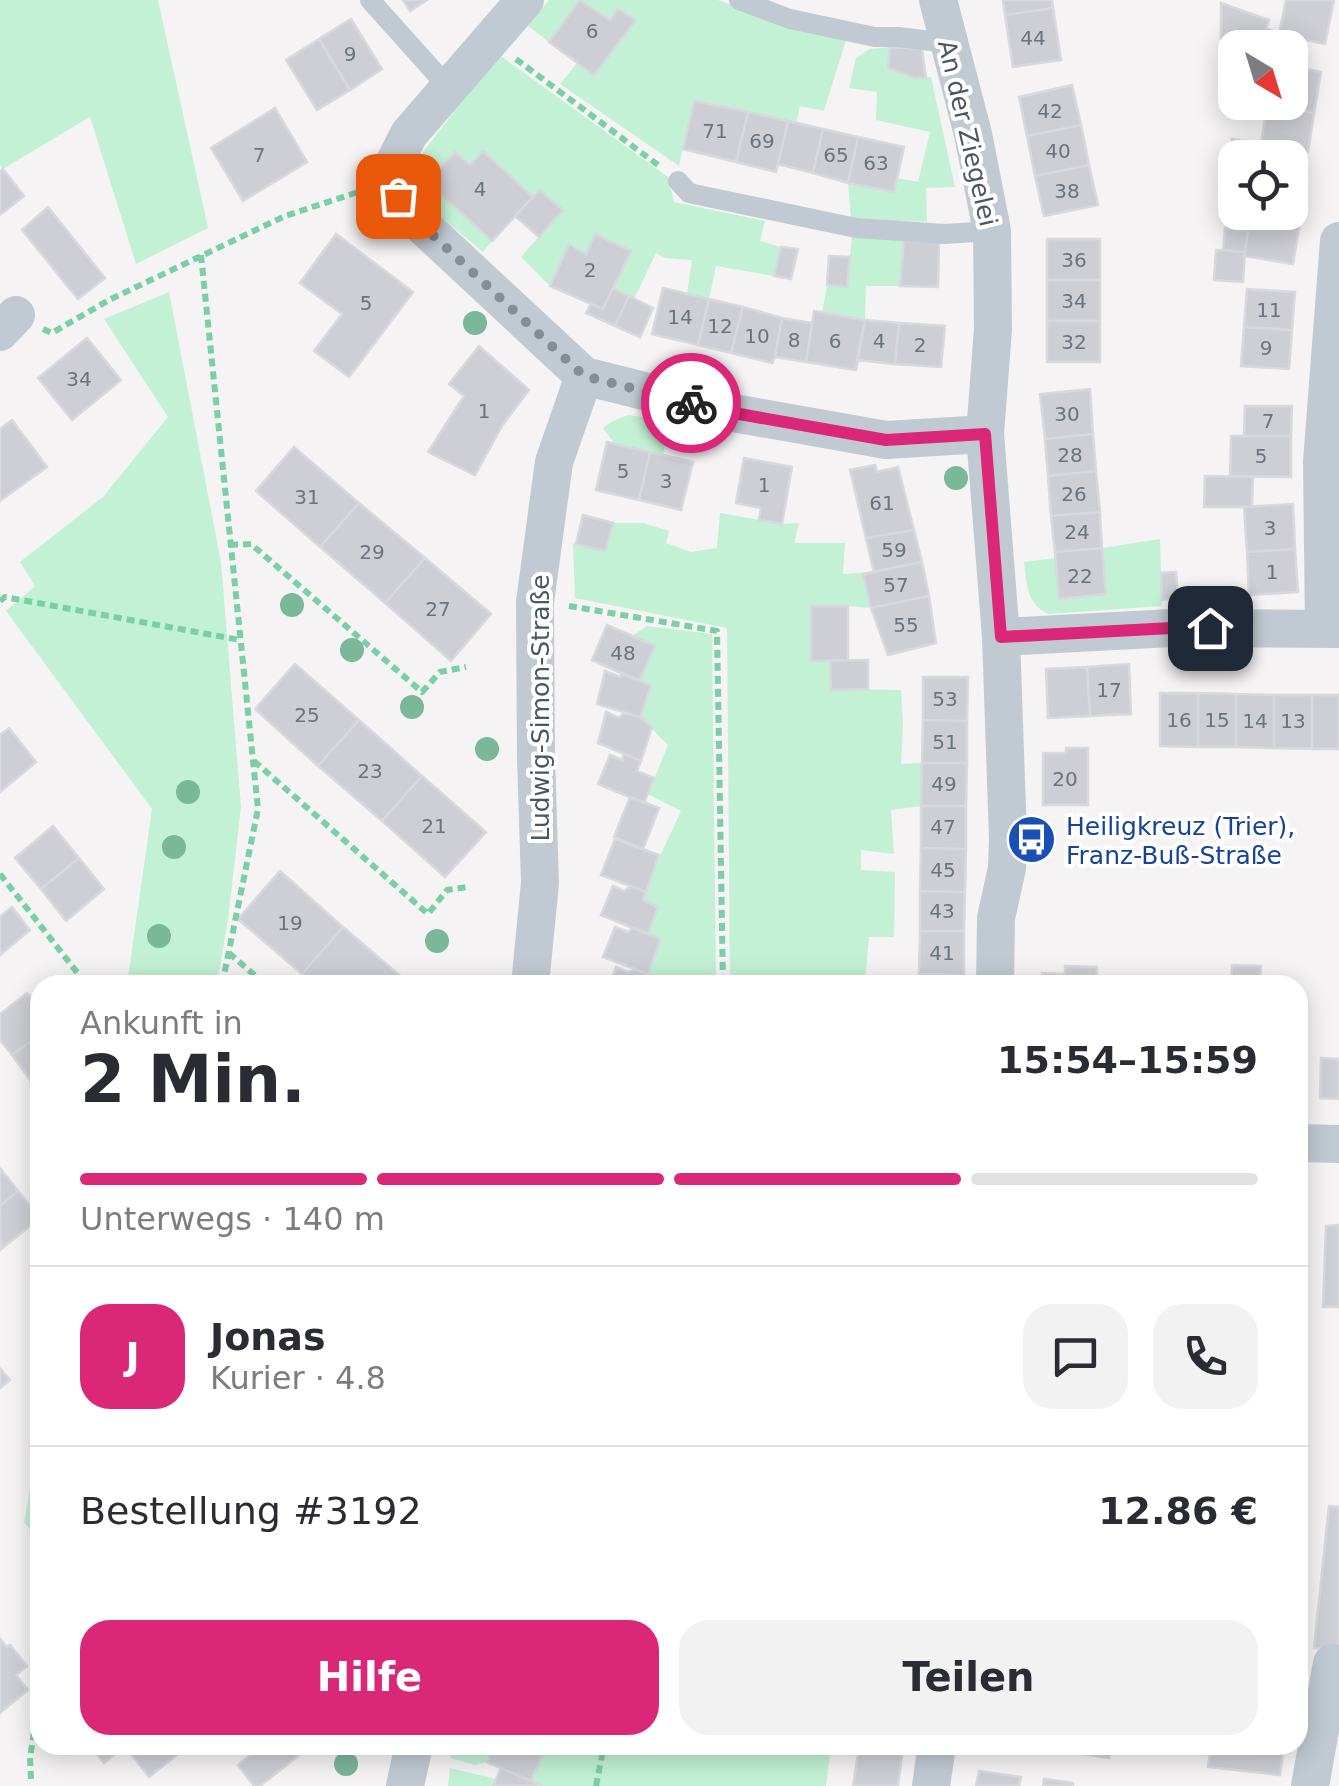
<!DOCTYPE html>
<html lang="de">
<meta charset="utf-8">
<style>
:root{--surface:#fff;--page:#f2f2f3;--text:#2b2b33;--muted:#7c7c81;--line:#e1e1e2;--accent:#db2777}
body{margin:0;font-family:"DejaVu Sans",sans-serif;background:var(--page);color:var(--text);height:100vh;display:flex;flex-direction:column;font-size:38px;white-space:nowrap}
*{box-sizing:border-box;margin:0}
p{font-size:32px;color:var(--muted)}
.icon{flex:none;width:55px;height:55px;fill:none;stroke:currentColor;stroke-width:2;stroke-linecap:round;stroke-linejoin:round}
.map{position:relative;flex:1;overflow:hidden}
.sheet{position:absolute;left:30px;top:975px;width:1278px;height:780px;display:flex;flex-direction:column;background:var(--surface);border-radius:30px;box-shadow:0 5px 25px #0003}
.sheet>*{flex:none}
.needle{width:65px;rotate:142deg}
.tools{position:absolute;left:1218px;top:30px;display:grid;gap:20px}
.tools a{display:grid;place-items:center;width:90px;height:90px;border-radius:20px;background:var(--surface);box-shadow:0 5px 25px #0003;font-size:50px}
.pin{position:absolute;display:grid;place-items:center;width:85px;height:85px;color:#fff;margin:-42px;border-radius:20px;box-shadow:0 5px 15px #0006}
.courier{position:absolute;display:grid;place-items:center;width:100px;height:100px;margin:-50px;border:8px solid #db2777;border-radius:50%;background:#fff;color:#222;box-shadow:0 2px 12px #0007}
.head em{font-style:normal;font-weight:800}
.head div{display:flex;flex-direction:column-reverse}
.head{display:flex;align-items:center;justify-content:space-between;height:170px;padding:0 50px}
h1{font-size:65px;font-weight:800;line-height:75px}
.bar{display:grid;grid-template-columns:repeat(4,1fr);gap:15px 10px;align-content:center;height:120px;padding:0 50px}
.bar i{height:12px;border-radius:8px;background:var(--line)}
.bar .selected{background:var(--accent)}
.bar p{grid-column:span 4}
.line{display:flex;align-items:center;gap:25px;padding:0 50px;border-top:2px solid var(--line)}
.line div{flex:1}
.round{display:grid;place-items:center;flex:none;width:105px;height:105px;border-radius:30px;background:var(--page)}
.action{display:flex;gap:20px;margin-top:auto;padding:20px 50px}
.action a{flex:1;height:115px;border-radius:30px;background:var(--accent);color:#fff;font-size:40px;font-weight:800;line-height:115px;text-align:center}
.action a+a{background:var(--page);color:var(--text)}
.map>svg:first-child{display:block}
.green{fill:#c3f1d5}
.building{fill:#cdcfd5;stroke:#d7d9de;stroke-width:2.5}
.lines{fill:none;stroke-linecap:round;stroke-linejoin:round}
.path{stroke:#7ad0a6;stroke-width:6;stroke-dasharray:8 5;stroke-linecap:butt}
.lane{stroke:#c1cad2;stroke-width:20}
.street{stroke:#c1cad2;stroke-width:38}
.tree{fill:#7bb799}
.done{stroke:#868d94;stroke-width:10;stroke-dasharray:0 18}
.route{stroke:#db2777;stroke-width:12}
.labels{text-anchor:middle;stroke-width:8;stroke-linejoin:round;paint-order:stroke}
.number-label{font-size:20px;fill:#6b747e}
.street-label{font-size:25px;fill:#4a5661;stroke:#fff}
.transit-label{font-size:25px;fill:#164399;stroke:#fff;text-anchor:start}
</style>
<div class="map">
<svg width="1339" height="1786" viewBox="0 0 1339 1786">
<rect width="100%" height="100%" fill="#f5f3f3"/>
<path class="green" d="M0 0H158L208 228 136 264 90 117 3 169 0 165Z
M549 0H580L549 42 528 26Z
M582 0H718L765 18 846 40 824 111 800 106 796 123 694 102 679 166 560 84 577 63 595 75 636 20 618 9 610 20Z
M890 47 889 69 915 78 931 77 955 187 926 188 927 222 851 219 848 183 893 192 897 178 918 182 930 132 876 120 877 92 849 88 856 58 870 49Z
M498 54 668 177 674 202 765 221 760 241 781 247 774 276 716 266 709 299 687 294 692 260 665 258 656 253 634 299 613 288 631 251 595 234 586 254 569 245 550 286 521 257 562 210 541 190 533 197 483 151 470 165 455 152 428 182 492 241 483 252 422 201 418 181 421 155Z
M852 236 904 241 900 286H866L865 320 822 313 827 285 847 286Z
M169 292 221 562 241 807 228 919 217 985H127L152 809 6 611 35 586 20 562 103 497 168 417 104 319Z
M628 415 669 421 663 455 614 443 603 428 611 422Z
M720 513 782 524 799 523 794 543H845L843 574 874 572 863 574 871 608 847 606 811 607 812 661H830L831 689 901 690 903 725 901 764 922 763 921 806 891 810 894 854 861 850V870L895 872 894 937H869L865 984 730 985 727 628 575 598 573 543 605 551 613 523H643L669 531 666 543 691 552 717 548Z
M1160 539 1162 606 1048 614C1026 603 1027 584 1024 562L1055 558 1060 599 1105 594 1102 548Z
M647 626 712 634 716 985H660L661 980 648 974 661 939 648 934 658 907 643 900 655 867 681 811 648 794 668 745 640 717 651 686 639 681 654 646 632 636Z
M40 1439V1542L24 1522Z
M452 1745H495L487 1762 475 1765 450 1758Z
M542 1745H831L826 1786H543L531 1781 545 1746Z
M450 1768 496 1779 493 1786H448Z"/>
<path class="building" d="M403 0H427L410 11Z
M580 0 610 20 618 9 636 20 594 75 549 42Z
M1003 0H1052L1053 8 1005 15Z
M1286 0H1334L1325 44 1279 34Z
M1221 3 1269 20 1266 28 1279 34 1276 48H1240L1221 39Z
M1053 8 1061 60 1013 67 1005 15Z
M351 19 382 69 350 90 319 39Z
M319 39 350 90 317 110 286 60Z
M890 47 922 49 926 78H915L888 68Z
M1290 66 1321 72 1314 113 1267 105 1268 102H1290Z
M1072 85 1081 125 1027 136 1019 97Z
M694 101 748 112 736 162 683 149Z
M1267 105 1314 113 1308 152 1261 144Z
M275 108 307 162 243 201 211 148Z
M748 112 788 121 776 172 736 162Z
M788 121 823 129 813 173 778 164Z
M1081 125 1089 165 1035 176 1027 136Z
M823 129 858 137 848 183 813 173Z
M858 137 904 147 894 192 848 183Z
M1232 139 1265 145 1263 158H1235V172L1227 171Z
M483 151 533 197 492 241 427 182 455 152 470 165Z
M1089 165 1098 205 1044 216 1035 176Z
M3 169 24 196 0 215V172Z
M1290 181 1306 184 1300 222 1251 213 1290 212Z
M540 190 563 210 539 237 515 216Z
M48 207 105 278 78 299 22 230Z
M1251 213 1300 222 1293 264 1244 256Z
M1225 228 1248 230 1245 252 1223 250Z
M336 234 413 292 349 377 314 351 342 314 300 283Z
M595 234 631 251 603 309 550 286 569 244 586 254Z
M1047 239H1100V280H1047Z
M904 241 939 242 938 287 900 286Z
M781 247 798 249 791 279 774 276Z
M1216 250 1245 252 1243 282 1214 280Z
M829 256 850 257 847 287 827 285Z
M1047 280H1100V321H1047Z
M613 288 629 296 615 326 586 313 591 304 603 309Z
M663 288 709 299 698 345 652 334Z
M1247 289 1295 292 1292 330 1244 327Z
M629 296 653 308 640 337 615 326Z
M709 299 743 307 731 353 698 345Z
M743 307 782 318 775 357 772 363 731 353Z
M814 311 865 320 856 370 806 362Z
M782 318 812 323 806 362 775 357Z
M865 320 899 323 895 364 857 360Z
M1047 321H1100V362H1047Z
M899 323 945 326 941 367 895 364Z
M1244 327 1292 330 1289 369 1241 366Z
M87 338 121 380 72 420 38 378Z
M479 346 529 390 502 426 475 475 428 452 464 396 449 384Z
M1090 389 1093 434 1045 439 1040 394Z
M1245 406H1292L1291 436H1244Z
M12 420 47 467 0 501V429Z
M1093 434 1096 471 1048 476 1045 439Z
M1231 436H1291V477L1230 476Z
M607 442 650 452 639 500 596 490Z
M294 447 359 503 320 547 256 491Z
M650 452 693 462 681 510 639 500Z
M744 458 792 467 782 524 759 520 761 508 736 503Z
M875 465 877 472 898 467 914 530 866 538 850 470Z
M1096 471 1100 512 1051 516 1048 476Z
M1205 476 1253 477 1252 507H1204Z
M359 503 425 558 385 603 320 547Z
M1293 504 1295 549 1247 552 1244 507Z
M1100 512 1102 548 1055 552 1051 516Z
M583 515 613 523 605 551 576 544Z
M914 530 922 562 874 572 866 538Z
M1102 548 1106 594 1059 599 1055 552Z
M1295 549 1298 592 1249 595 1247 552Z
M425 558 491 614 451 661 385 603Z
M922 562 929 596 871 608 863 574Z
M1176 572 1178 598 1162 600 1161 573Z
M929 596 936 643 888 655 871 608Z
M811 606H848V660L811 661Z
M607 625 655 646 639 681 592 660Z
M868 660V689L831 690 830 661Z
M295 664 359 720 318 766 255 709Z
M1129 664 1131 714 1090 716 1087 667Z
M1087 667 1090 716 1048 718 1046 669Z
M605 671 620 677 622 673 651 686 640 717 597 704Z
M923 677H968L967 721 923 720Z
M1160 693H1198V747L1160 746Z
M1198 693 1236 694V747H1198Z
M1236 694 1274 695V748L1236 747Z
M1274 695H1312V749L1274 748Z
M1312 695H1339V749H1312Z
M606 712 619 718 624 713 640 717 652 727 641 761 598 743Z
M359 720 422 776 382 821 318 766Z
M923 720 967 721V763H922Z
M9 728 36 762 0 792V735Z
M1066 748H1088V805H1043V753H1066Z
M624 754 641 761 637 771 654 778 644 803 598 784 610 755 622 760Z
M922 763H967L966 806H921Z
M422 776 486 832 445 877 382 821Z
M630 797 659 808 643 849 614 837Z
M921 806H966V849L921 848Z
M53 826 79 858 41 889 15 858Z
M615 839 659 855 646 892 601 875Z
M921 848 966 849 965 892 920 891Z
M79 858 104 889 66 921 41 889Z
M280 871 343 927 302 974 238 919Z
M613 886 624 891 632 886 646 892 643 900 658 907 648 934 601 915Z
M920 891 965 892 964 931H920Z
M12 907 30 930 0 955V917Z
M343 927 411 985H316L302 974Z
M615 927 628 932 633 928 661 939 648 974 603 957Z
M920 931H964V975L919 974Z
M1232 965 1261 966 1260 985H1231Z
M1065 966 1097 967 1096 985H1042V973L1065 974Z
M616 967 628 972 634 969 648 974 662 980 660 985H610Z
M27 993 40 1010V1034L12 1055 0 1040V1014Z
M40 1034V1085L36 1088 12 1055Z
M1321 1058 1339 1059V1099L1320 1098Z
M0 1168 18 1191 0 1206Z
M18 1191 40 1218 1 1249 0 1206Z
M1339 1225V1307H1323L1326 1226Z
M0 1368 10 1380 0 1388Z
M1329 1506 1339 1507V1650L1314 1648Z
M0 1639 7 1647 10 1645 27 1666 16 1675 28 1690 0 1713Z
M90 1745H187L188 1746 149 1777 125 1746 104 1763Z
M263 1745H312L260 1786H254L238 1765Z
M495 1745H542L546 1746 531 1781 487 1762Z
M860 1745H903L902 1754 859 1748Z
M1047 1745H1111L1109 1758 1046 1748Z
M1211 1745H1284L1280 1775 1208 1767Z
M859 1748 902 1754 898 1786H853Z
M501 1768 531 1781 543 1786H493Z
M979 1771 1021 1777 1019 1786H976Z
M1044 1779 1073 1783V1786H1043Z"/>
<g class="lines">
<path class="path" d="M516 59 658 165
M201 255 258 809 222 985
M43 329 52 333 111 299 285 216 358 192
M230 545 251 544 422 692 440 672 466 667
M0 601 5 597 240 640
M569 606 717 631 723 985
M254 761 428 914 447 890 467 887
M0 874 87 985
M229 953 266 985
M31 1779 30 1758 40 1692
M596 1786 604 1745"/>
<path class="lane" d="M370 0 448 87
M739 0 790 19 875 37H898L948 43
M678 181 689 193 856 228 944 234 992 231"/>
<path class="street" d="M525 0 409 134 387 177 410 214 584 376 728 412 886 440 985 434
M938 0 973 134 992 231 993 329 985 434 1001 637 1008 838 1007 868 996 918 995 985
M0 332 16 315
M1324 628 1322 462 1339 241
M1001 637 1172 628 1339 629
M530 985 540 883 536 758 535 602 554 462 584 376
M1298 1143 1339 1144
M405 1786 414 1745
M931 1786 937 1745
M1310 1786 1332 1663"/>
</g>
<g class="tree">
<circle cx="475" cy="323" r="12"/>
<circle cx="956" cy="478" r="12"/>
<circle cx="292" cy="605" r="12"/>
<circle cx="352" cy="650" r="12"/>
<circle cx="412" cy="707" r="12"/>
<circle cx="487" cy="749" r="12"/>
<circle cx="188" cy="792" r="12"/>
<circle cx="174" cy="847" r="12"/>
<circle cx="159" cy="936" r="12"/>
<circle cx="437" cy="941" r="12"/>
<circle cx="346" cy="1764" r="12"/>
</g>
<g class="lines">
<path class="done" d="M398 196 410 214 584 376 691 403"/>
<path class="route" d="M691 403 728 412 886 440 985 434 1001 637 1172 628H1210"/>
</g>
<defs>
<symbol id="bus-disc" viewBox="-11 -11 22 22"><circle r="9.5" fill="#1a4fb4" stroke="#fff"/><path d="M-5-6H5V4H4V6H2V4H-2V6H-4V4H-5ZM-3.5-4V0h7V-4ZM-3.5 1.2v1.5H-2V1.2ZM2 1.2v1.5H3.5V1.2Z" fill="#fff"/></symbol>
</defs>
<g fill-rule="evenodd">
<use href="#bus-disc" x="1004" y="812" width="55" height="55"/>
</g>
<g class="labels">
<g class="number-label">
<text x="592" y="38">6</text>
<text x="1033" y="45">44</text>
<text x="350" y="61">9</text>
<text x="1050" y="118">42</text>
<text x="715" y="138">71</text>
<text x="762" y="148">69</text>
<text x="1058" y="158">40</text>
<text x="259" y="162">7</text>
<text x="836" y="162">65</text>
<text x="876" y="170">63</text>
<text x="480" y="196">4</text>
<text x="1067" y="198">38</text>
<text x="1074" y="267">36</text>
<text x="590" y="277">2</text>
<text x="1074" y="308">34</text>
<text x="366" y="310">5</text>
<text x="1269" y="317">11</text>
<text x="680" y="324">14</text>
<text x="720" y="333">12</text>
<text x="757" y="343">10</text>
<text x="794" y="347">8</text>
<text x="835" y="348">6</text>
<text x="879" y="348">4</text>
<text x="1074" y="349">32</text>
<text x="920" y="352">2</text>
<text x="1266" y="355">9</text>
<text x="79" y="386">34</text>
<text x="484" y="418">1</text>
<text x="1067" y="421">30</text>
<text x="1268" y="428">7</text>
<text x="1070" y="462">28</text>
<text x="1261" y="463">5</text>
<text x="623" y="478">5</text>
<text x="666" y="488">3</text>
<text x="764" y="492">1</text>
<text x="1074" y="501">26</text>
<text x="307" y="504">31</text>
<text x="882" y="510">61</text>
<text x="1270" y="535">3</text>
<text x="1077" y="539">24</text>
<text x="894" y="557">59</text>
<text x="372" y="559">29</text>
<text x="1272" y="579">1</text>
<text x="1080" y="583">22</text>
<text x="896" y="592">57</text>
<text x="438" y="616">27</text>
<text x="906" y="632">55</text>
<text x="623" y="660">48</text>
<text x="1109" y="697">17</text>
<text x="945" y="706">53</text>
<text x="307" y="722">25</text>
<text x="1179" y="727">16</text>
<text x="1217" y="727">15</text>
<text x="1255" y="728">14</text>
<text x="1293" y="728">13</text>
<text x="945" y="749">51</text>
<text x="370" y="778">23</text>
<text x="1065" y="786">20</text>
<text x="944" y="791">49</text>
<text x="434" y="833">21</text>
<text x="943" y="834">47</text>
<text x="943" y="877">45</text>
<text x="942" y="918">43</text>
<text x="290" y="930">19</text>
<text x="942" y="960">41</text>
</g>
<g class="street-label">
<text transform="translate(968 133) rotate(77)" y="9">An der Ziegelei</text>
<text transform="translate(540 708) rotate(-90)" y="9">Ludwig-Simon-Straße</text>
</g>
<g class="transit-label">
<text x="1066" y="835">Heiligkreuz (Trier),<tspan x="1066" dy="29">Franz-Buß-Straße</tspan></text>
</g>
</g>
</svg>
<div class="tools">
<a><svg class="needle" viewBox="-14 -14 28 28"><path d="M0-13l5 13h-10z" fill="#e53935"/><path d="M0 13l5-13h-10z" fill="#7c7c81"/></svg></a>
<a><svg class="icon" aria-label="locate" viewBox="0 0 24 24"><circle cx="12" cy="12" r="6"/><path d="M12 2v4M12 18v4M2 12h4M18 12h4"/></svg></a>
</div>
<div class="pin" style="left:398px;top:196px;background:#ea580c"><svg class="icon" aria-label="bag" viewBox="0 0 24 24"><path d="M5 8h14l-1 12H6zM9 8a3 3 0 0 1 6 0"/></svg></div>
<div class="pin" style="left:1210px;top:628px;background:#1f2937"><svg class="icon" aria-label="home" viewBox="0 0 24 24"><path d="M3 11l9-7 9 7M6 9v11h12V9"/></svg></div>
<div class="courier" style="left:691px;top:403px"><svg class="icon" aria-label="bike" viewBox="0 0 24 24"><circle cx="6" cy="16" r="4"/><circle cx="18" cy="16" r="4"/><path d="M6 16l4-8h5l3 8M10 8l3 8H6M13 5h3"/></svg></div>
<section class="sheet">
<div class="head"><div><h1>2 Min.</h1><p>Ankunft in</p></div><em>15:54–15:59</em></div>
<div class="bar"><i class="selected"></i><i class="selected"></i><i class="selected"></i><i></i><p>Unterwegs · 140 m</p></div>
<div class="line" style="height:180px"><b class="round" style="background:var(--accent);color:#fff">J</b><div><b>Jonas</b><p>Kurier · 4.8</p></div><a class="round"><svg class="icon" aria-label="chat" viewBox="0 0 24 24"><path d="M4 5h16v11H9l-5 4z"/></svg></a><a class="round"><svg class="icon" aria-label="phone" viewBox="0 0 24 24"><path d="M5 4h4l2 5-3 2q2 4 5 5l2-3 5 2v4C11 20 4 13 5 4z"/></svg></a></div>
<div class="line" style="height:130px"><div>Bestellung #3192</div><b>12.86 €</b></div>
<div class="action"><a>Hilfe</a><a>Teilen</a></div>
</section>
</div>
